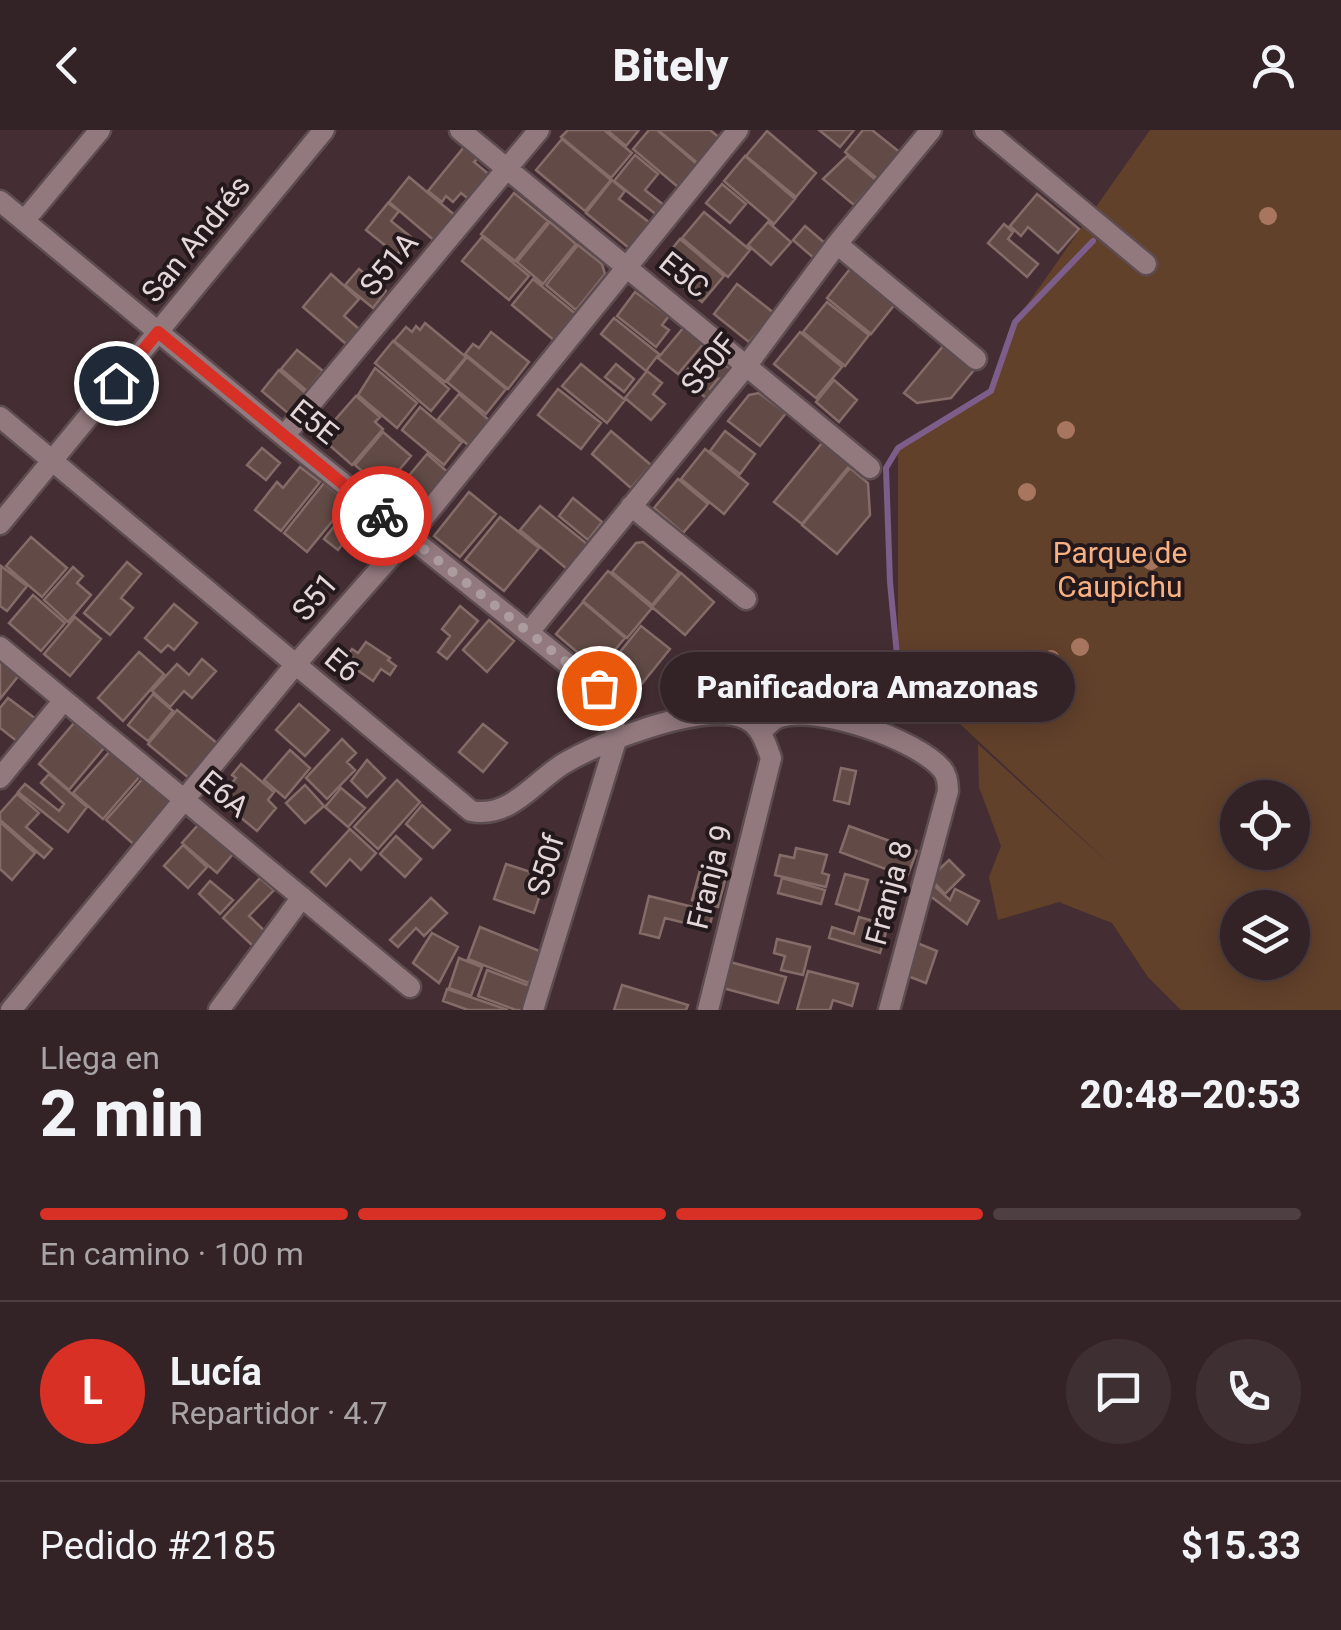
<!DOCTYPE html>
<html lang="es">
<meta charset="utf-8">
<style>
:root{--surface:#332226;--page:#3e2f32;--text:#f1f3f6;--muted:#a9a4a7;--line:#4e3f43;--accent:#d93025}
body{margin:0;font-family:Roboto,sans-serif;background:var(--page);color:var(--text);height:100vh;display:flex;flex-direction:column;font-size:38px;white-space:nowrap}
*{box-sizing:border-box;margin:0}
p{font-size:32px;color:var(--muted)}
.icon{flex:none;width:55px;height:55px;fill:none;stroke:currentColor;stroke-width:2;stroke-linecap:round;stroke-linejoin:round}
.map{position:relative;height:880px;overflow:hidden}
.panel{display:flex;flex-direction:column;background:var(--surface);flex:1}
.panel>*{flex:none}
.fabs{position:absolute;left:1220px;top:650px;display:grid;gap:20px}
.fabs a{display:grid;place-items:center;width:90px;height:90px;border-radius:50%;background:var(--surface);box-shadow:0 5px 25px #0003,0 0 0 2px var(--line);font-size:50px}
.pin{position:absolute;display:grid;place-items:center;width:85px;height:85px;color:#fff;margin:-42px;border:5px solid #fff;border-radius:50%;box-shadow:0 2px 10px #0007}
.courier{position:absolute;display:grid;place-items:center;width:100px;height:100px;margin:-50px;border:8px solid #d93025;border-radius:50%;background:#fff;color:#222;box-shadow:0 2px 12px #0007}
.bubble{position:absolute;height:70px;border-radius:35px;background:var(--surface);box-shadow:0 5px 25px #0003,0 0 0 2px var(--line);font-size:32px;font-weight:800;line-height:70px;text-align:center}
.overview em{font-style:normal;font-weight:800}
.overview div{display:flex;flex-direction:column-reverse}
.overview{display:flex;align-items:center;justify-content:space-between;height:170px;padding:0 40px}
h1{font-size:65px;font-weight:800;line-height:75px}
.bar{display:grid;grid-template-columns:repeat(4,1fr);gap:15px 10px;align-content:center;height:120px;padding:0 40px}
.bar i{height:12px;border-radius:8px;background:var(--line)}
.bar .on{background:var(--accent)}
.bar p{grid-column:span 4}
.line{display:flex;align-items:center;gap:25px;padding:0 40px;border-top:2px solid var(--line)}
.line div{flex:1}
.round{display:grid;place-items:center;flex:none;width:105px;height:105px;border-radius:52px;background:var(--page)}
header{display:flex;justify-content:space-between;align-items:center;height:130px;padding:0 40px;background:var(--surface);font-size:45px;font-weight:800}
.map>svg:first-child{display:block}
.green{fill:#62412b;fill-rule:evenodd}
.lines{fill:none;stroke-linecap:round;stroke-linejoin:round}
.stream{stroke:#7d5e8a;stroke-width:6}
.building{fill:#624b47;stroke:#856c68;stroke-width:2.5}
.street-casing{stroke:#5d4c50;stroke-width:25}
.street{stroke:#92797e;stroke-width:20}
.tree{fill:#a8765e}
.done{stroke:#ac9b9f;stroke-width:10;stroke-dasharray:0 18}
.route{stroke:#d93025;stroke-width:12}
.labels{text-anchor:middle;stroke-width:8;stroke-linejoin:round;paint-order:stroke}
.street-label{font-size:30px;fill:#e4d6d9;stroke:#23191c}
.park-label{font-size:30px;fill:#fab182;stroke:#23191c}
</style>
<header><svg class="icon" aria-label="back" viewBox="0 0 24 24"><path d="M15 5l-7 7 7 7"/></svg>Bitely<svg class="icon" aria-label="person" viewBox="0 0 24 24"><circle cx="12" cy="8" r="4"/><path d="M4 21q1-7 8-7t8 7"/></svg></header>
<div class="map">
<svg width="1341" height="880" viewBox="0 0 1341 880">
<rect width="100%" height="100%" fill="#442e33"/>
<path class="green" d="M1150 0H1341V880H1181L1148 847 1112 793 1059 772 998 790 989 747 1001 716 979 657 978 614 1114 738 898 536V318L991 261 1015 192ZM1238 668H1292V722H1238ZM1238 778H1292V832H1238Z"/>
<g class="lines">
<path class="stream" d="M898 536 890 452 886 338 898 318 991 261 1015 192 1093 111"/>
</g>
<path class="building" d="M568 0H604L632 23 611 48 561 7Z
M607 0H639L626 16Z
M649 0H657L698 35 678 57 633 19Z
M658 0H710L721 9 700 35Z
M819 0H854L840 17Z
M863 0H872L907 28 885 55 845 22Z
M767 1 816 43 796 67 746 26Z
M562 9 611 50 585 81 536 40Z
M464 17 478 28 474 32 491 46 471 71 461 63 453 72 446 66 442 72 428 61Z
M635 25 658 44 645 60 665 76 658 86 614 51Z
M745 26 795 69 774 94 724 51Z
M847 26 876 50 854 75 823 49Z
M409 47 457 87 436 112 389 72Z
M612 50 625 61 619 69 650 93 629 118 586 83Z
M722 54 746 74 730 93 706 73Z
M514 63 548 91 515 131 481 104Z
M1037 64 1079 99 1058 123 1028 97 1021 106 1010 96Z
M388 73 399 81 391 91 411 107 397 125 366 100Z
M704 82 750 120 728 147 682 108Z
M550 92 576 114 543 154 517 132Z
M768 92 791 112 771 135 748 115Z
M1004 94 1013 102 1008 109 1038 134 1027 147 988 113Z
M805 96 827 115 815 129 793 110Z
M482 107 529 146 509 170 462 131Z
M680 109 724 146 702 172 658 136Z
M578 115 602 134 605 144 576 180 546 155Z
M359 139 386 161 373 178 345 155Z
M849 140 856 141 896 173 871 204 827 168Z
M331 144 359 169 344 186 359 199 346 214 303 177Z
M533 149 577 185 555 211 512 175Z
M737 154 774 183 749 212 714 184Z
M635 162 669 186 662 195 669 200 656 217 617 186Z
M827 172 869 205 845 236 803 202Z
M614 188 659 224 646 241 601 204Z
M425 193 466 227 445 252 394 211 406 197 412 202 416 196 420 200Z
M684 197 704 213 678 244 658 228Z
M491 202 529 232 508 259 465 224 473 214 479 218Z
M800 202 842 237 816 268 774 234Z
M393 211 449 259 431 281 375 233Z
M944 215 974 240 951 268 917 273 904 263Z
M707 217 730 239 725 248 718 249 710 259 712 261 706 268 681 247Z
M297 220 323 241 307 261 281 239Z
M467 227 506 259 486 284 447 252Z
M581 234 625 270 607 293 562 256Z
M616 234 634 249 624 262 605 247Z
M375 238 417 273 397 298 358 265Z
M279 240 310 267 289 284 262 261Z
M647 241 662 253 653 264 665 274 651 290 625 268Z
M834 250 857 270 839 292 816 272Z
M558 259 601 293 581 319 538 285Z
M759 263 786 283 760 316 728 291 749 265Z
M459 264 490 291 468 315 438 289Z
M356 266 380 287 375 292 383 299 352 335 320 307Z
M420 277 462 312 444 335 402 300Z
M611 301 651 335 631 358 592 324Z
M725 301 755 324 740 344 710 321Z
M383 302 411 326 383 359 355 335Z
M822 313 850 335 802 394 774 372Z
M262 318 280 333 266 350 247 335Z
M705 319 748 354 724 384 681 349Z
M427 324 450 344 413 386 391 367Z
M300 337 320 352 281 401 255 380 277 352 283 358Z
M850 338 868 353 870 385 837 424 802 395Z
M678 349 708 374 683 403 654 378Z
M324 353 348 372 307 422 284 403Z
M469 362 496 384 460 427 434 406Z
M573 368 602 392 588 410 559 386Z
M350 376 391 410 373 433 358 420 366 411 353 400 338 420 324 409Z
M540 376 587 414 567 439 520 400Z
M500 387 539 418 504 461 465 430Z
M31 407 67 438 42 467 6 436Z
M643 412 679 442 652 475 612 442 636 413Z
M127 432 141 444 121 468 133 478 110 505 84 483Z
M1 436 27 456 7 481 0 476Z
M73 437 83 446 77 453 91 465 68 492 44 470Z
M608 441 652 478 627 508 583 471Z
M681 443 714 472 685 505 652 477Z
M33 465 65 493 41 521 9 493Z
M583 472 625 508 598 540 556 504Z
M174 474 197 493 174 520 168 515 161 522 145 508Z
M460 476 478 491 447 529 438 522 450 506 442 499Z
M75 487 101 509 70 546 44 524Z
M489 490 514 511 487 542 463 520Z
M641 496 670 519 632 566 603 543Z
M366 512 390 528 388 530 396 536 390 545 381 539 373 551 350 535 355 529 348 525 352 519 358 523Z
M139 522 164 544 123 591 98 568Z
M0 528 20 544 0 569Z
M202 529 216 541 192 568 184 561 170 577 152 561 177 534 189 545Z
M153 564 173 581 148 611 128 595Z
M8 568 36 589 18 612 0 598V578Z
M299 574 329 600 305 626 276 600Z
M177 580 218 614 190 649 148 614Z
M74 593 104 618 69 660 39 634Z
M483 594 507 613 483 642 459 622Z
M342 609 356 623 347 632 355 640 327 669 306 648Z
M111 620 140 646 103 689 73 663Z
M290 620 310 638 285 668 264 650Z
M367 630 385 648 367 667 351 651Z
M241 634 274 662 268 670 276 678 257 701 218 669 236 648 232 645Z
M841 638 856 641 849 674 834 670Z
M49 644 87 677 68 702 18 662 25 654 59 681 64 674 41 653Z
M146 645 178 673 138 718 106 690Z
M397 650 420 672 378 719 354 697Z
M305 655 324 676 305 693 286 673Z
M341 658 365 678 348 697 325 677Z
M17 664 39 683 26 697 52 719 44 728 0 690V683Z
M422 675 450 700 433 718 406 694Z
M0 692 35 723 12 750 0 739Z
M198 695 233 724 217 743 182 713Z
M849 696 917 721 907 747 840 722Z
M350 699 376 723 361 740 350 729 326 756 311 742Z
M396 706 421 729 405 747 380 724Z
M183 715 207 737 188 758 164 736Z
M796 718 827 725 822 743 829 745 826 757 775 745 780 725 794 728Z
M949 730 964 745 945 764 930 748Z
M506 734 546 747 534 783 494 769Z
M700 740 726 747 718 777 692 770Z
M845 744 868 750 859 781 836 774Z
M260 748 274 760 249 786 266 802 253 816 223 788Z
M782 748 825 760 821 774 778 763Z
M210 751 233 770 220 784 199 764Z
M931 753 950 770 955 759 979 771 967 794 925 762Z
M649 766 713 782 709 799 665 788 659 808 640 803Z
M431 768 447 783 424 806 416 798 398 817 390 810Z
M859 787 888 795 880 823 829 808 832 797 854 804Z
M480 797 542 822 529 853 468 829Z
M432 803 458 817 439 853 413 833Z
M777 809 810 817 803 845 781 840 785 826 774 823Z
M917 813 937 821 926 853 905 845Z
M459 828 482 837 471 866 449 858Z
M730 832 786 847 778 873 723 858Z
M487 840 535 858 526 880H516L478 866Z
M808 841 858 854 852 876 833 870 830 880H797Z
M622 855 688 875 686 880H614Z
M447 859 508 880H468L443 871Z"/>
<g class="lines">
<defs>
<path id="street" d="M460 0 870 338
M985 0 1146 134
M0 71 284 306 599 559 611 579 617 607 533 880
M24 91 100 0
M837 114 976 229
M0 287 471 681C509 689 533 653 563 634 599 612 700 573 741 587 760 593 765 611 771 628L708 880
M284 306 539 0
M631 376 746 469
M0 394 324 0
M529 502 747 235 837 114 931 0
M0 517 410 857
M762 601C767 596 773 589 780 587 818 575 916 609 942 639 947 645 948 653 948 661L889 880
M0 648 64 570
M11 880 295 535 408 407 738 0
M219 880 302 767"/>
</defs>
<use href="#street" class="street-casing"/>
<use href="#street" class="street"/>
</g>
<g class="tree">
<circle cx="1268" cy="86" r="9"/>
<circle cx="1066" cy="300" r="9"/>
<circle cx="1027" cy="362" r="9"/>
<circle cx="1151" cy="431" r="9"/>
<circle cx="1080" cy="517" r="9"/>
<circle cx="1051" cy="529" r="9"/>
</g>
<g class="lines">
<path class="done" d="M382 386 599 558"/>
<path class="route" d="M116 253 158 202 382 386"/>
</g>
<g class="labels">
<g class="street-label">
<text transform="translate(196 109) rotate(-51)" y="10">San Andrés</text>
<text transform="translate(389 134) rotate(-50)" y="10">S51A</text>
<text transform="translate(684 145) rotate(39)" y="10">E5C</text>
<text transform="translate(709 234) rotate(-51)" y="10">S50F</text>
<text transform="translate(314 292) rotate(39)" y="10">E5E</text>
<text transform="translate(315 467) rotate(-49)" y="10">S51</text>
<text transform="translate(342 535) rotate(40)" y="10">E6</text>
<text transform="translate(224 664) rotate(40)" y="10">E6A</text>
<text transform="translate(546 735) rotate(-73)" y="10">S50f</text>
<text transform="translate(710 747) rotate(-76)" y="10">Franja 9</text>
<text transform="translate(889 763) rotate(-75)" y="10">Franja 8</text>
</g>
<g class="park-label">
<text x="1120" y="433">Parque de<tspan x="1120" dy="34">Caupichu</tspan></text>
</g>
</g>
</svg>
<div class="fabs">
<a><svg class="icon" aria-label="locate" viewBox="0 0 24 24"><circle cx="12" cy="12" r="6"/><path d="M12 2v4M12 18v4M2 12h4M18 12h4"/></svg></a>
<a><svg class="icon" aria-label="layers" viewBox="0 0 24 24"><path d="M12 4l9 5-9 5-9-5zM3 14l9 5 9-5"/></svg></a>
</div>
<div class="pin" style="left:599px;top:558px;background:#ea580c"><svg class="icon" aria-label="bag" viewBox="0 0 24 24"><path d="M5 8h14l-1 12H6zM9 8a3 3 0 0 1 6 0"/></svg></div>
<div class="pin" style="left:116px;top:253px;background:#1f2937"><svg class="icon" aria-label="home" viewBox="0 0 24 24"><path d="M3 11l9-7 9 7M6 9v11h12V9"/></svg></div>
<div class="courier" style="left:382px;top:386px"><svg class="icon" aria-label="bike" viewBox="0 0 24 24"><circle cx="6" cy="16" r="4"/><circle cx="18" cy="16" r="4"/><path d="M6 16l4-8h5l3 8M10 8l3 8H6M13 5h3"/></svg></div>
<div class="bubble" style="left:660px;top:522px;width:415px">Panificadora Amazonas</div>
</div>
<section class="panel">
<div class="overview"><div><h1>2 min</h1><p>Llega en</p></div><em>20:48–20:53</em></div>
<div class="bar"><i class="on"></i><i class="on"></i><i class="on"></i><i></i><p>En camino · 100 m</p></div>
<div class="line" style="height:180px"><b class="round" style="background:var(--accent);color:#fff">L</b><div><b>Lucía</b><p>Repartidor · 4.7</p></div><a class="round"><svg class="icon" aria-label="chat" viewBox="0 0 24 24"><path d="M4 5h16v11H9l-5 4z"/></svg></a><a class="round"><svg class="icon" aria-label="phone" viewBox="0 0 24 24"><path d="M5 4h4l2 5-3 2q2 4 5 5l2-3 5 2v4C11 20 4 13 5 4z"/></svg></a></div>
<div class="line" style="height:130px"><div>Pedido #2185</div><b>$15.33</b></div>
</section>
